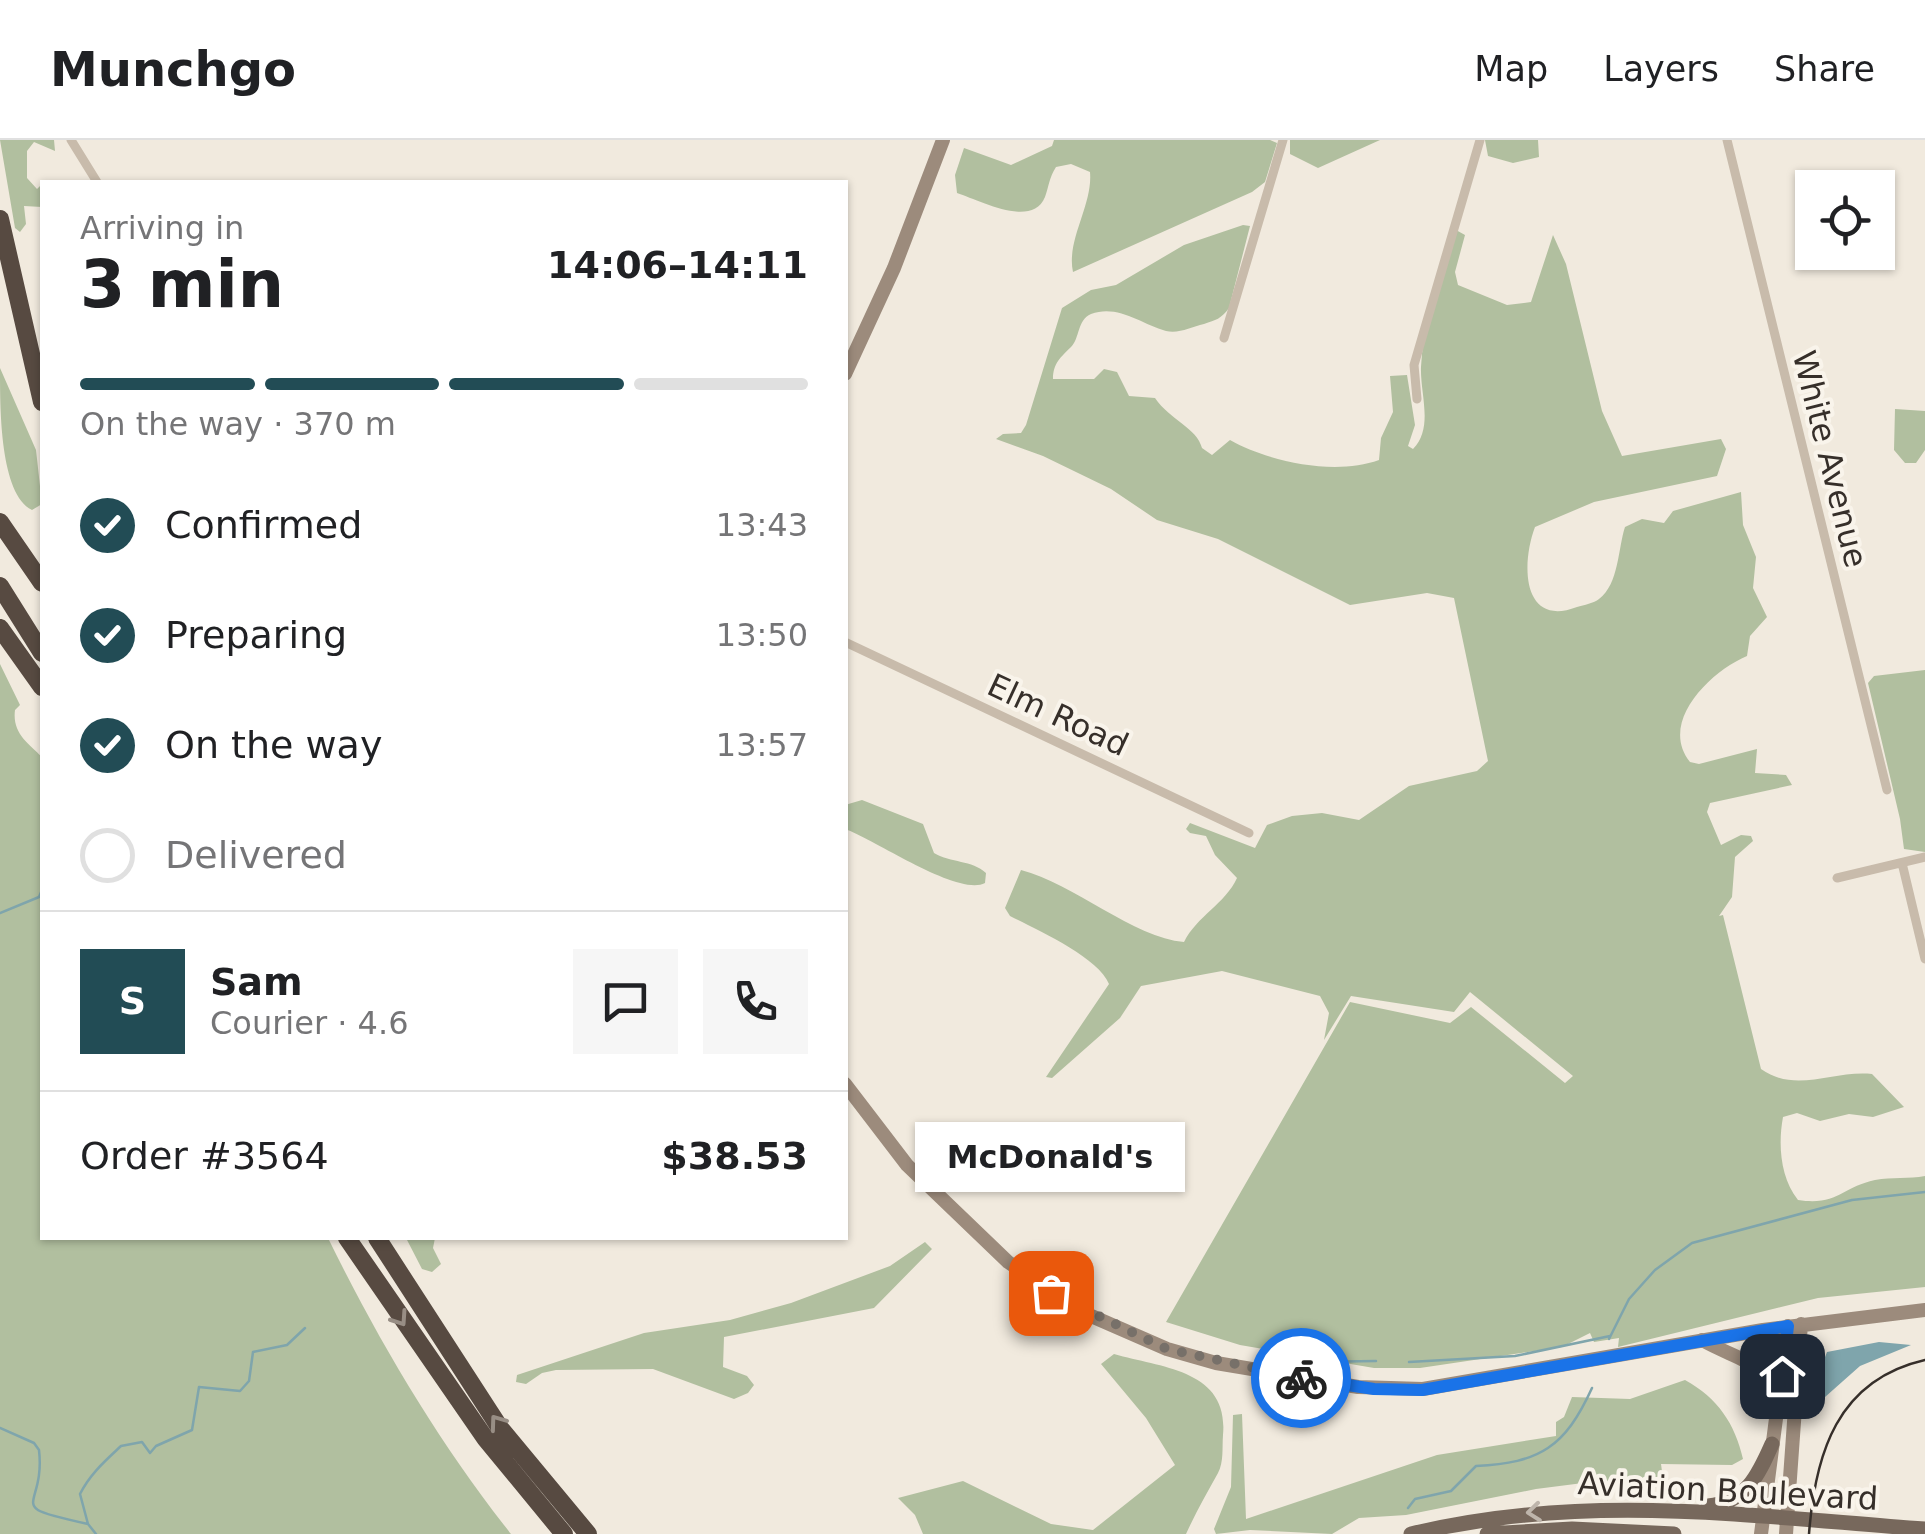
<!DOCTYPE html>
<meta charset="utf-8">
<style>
:root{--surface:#fff;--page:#f6f6f6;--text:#202124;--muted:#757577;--line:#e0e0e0;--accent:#224c55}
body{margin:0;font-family:"DejaVu Sans",sans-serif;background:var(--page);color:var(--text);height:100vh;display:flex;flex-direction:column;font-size:38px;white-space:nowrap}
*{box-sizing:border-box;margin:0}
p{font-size:32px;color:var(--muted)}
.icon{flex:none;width:55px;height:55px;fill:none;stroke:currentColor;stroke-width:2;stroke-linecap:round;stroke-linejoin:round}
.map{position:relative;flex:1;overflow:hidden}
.details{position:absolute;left:40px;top:40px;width:808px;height:1060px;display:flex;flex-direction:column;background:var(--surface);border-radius:0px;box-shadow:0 2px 8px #0004}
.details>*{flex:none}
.tools{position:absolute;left:1795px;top:30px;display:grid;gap:20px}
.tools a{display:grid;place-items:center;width:100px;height:100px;border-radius:0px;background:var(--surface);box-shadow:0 2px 8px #0004;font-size:50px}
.pin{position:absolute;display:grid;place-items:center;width:85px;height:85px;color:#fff;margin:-42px;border-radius:20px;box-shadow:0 5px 15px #0006}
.courier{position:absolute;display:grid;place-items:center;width:100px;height:100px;margin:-50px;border:8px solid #1a73e8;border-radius:50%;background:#fff;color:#222;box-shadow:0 2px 12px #0007}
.bubble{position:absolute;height:70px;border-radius:0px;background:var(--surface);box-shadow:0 2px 8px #0004;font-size:32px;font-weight:600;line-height:70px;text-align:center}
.overview em{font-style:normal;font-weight:600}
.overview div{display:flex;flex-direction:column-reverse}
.overview{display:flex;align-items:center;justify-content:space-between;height:170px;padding:0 40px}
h1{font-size:65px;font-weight:600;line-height:75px}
.bar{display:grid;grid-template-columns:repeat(4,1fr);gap:15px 10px;align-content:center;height:120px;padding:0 40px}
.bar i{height:12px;border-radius:8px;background:var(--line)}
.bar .active{background:var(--accent)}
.bar p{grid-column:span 4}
.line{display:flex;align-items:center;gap:25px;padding:0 40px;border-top:2px solid var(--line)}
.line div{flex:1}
.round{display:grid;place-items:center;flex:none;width:105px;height:105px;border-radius:0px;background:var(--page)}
ol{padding:0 40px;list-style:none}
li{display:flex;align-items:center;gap:30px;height:110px}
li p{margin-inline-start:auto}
li .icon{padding:10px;border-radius:50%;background:var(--accent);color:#fff;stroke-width:4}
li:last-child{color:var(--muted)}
li i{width:55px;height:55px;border:5px solid var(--line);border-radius:50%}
header{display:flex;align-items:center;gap:60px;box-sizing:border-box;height:140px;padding:0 50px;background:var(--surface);border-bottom:2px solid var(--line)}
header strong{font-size:48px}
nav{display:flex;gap:55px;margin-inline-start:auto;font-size:35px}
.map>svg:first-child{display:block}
.green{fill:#b1bf9f}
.water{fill:#7fa5ac}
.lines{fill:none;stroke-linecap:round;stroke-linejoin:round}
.stream{stroke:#7fa5ac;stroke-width:2.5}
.street{stroke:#c8bbab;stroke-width:9}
.secondary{stroke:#9c8b7c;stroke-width:14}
.primary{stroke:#77685c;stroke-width:15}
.highway{stroke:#574a41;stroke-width:18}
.tram{stroke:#362f2a;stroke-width:2.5}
.oneway{stroke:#988e85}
.oneway2{stroke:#beb5ab}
.done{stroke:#777069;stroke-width:10;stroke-dasharray:0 18}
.route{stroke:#1a73e8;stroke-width:12}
.labels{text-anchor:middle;stroke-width:8;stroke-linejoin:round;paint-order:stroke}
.street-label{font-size:32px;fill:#362f2a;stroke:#f9f4eb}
</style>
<header>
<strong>Munchgo</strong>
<nav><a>Map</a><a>Layers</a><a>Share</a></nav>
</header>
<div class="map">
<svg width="1925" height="1394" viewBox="0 0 1925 1394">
<rect width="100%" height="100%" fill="#f1eade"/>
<path class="green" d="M0 0H54L55 11 34 2 27 11V38L37 49 42 44V67L24 66 26 84 20 92 15 88Z
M1054 0H1270L1277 3 1265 42 1252 52 1073 132C1066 100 1093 65 1090 32L1071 24 1056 27C1049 38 1049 46 1045 57 1032 89 979 60 957 53L955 35 964 8 1011 25 1052 6Z
M1290 0H1380L1318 28 1290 14Z
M1485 0H1538L1539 17 1513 23 1488 16Z
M1243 85 1250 86 1229 168C1221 179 1216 180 1204 184 1191 187 1179 194 1166 191 1141 184 1118 164 1091 174 1077 180 1080 198 1071 207 1061 217 1053 223 1053 239H1094L1104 229 1117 232 1129 256 1155 258C1170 280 1197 288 1202 308L1212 315 1230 300C1269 322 1335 336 1379 320L1381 298 1393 272 1390 236 1407 235 1415 285 1408 306 1413 309C1434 288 1420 254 1421 227 1423 181 1443 134 1456 90L1465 95 1455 132 1458 145 1507 165 1531 162 1553 95 1566 124 1602 271 1622 316 1721 299 1726 309 1717 336 1594 362 1535 387C1521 424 1522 488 1577 467 1584 465 1594 463 1599 459 1619 444 1618 408 1625 387L1642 379 1664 383 1673 371 1741 352 1743 385 1756 417 1753 448 1767 477 1750 496 1747 516C1711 531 1658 582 1690 622L1699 624 1757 609 1755 633 1786 635 1792 645 1710 663 1707 672 1721 705 1741 695 1751 696 1753 701 1735 717 1732 757 1719 776 1723 775 1761 929C1796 954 1833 930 1872 934L1904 967 1873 977 1849 974 1820 981 1797 973 1783 977C1778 1004 1780 1037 1798 1060 1838 1066 1842 1047 1875 1040 1892 1037 1909 1039 1925 1036V1147L1818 1158 1618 1207 1619 1198 1594 1202 1590 1193 1562 1207 1420 1228H1374L1240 1205 1166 1182 1350 862 1450 883 1471 867 1565 943 1573 936 1470 852 1454 872 1351 856 1324 900 1329 873 1320 856 1222 831 1141 846 1120 878 1052 938 1046 937 1109 844C1098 817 1037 790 1010 776L1005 768 1021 730C1073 743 1134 798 1184 802 1197 776 1225 764 1237 738L1215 715 1206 696 1190 693 1186 689 1190 683 1255 708 1267 685 1292 676 1322 673 1359 680 1409 646 1477 631 1488 621 1454 458 1427 453 1350 465 1218 399 1157 380 1111 349 1043 316 996 299 1003 294 1021 293 1026 285 1062 168 1091 150 1116 145 1184 105Z
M0 228 36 310 42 364 32 370C0 354 0 270 0 228Z
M1895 269 1925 271V310L1916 323H1905L1894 310Z
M0 524 20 565 15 570C12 593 28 603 42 617V1098H328C379 1202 439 1303 511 1394H0Z
M1925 530V712L1904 709 1900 679 1868 543 1874 536Z
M862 660 923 684 934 713C951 723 972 720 986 733L985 743C958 757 874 699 845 689V665Z
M406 1098H435L433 1108 441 1124 432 1132 422 1129Z
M925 1102 932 1109 874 1168 724 1197 723 1227 747 1236 754 1245 748 1253 734 1259 653 1229 556 1230 542 1233 526 1244 516 1242 517 1235 644 1193 730 1180 791 1163 890 1126Z
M1114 1214C1163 1228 1229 1230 1223 1295 1222 1307 1224 1322 1218 1333 1207 1353 1196 1372 1186 1394H923L915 1375 898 1358 963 1341 1051 1384 1093 1390 1175 1325 1146 1278 1101 1224Z
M1685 1240C1718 1258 1735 1284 1743 1319L1732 1325 1661 1324 1663 1339 1652 1345 1625 1348 1583 1343 1536 1349 1406 1375 1359 1378 1332 1394 1250 1390 1216 1394 1214 1389 1231 1347 1233 1275 1242 1274 1246 1379 1437 1315 1556 1296V1282L1564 1277 1572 1257 1630 1259Z"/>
<path class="water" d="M1879 1202 1911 1205 1860 1226 1816 1265 1818 1235 1827 1212Z"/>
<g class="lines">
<path class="stream" d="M0 773 39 757 42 750
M1609 1199 1629 1159 1655 1130 1692 1103 1852 1060 1925 1052
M1261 1213 1311 1222 1376 1221
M1409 1222 1515 1216 1610 1196
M0 1288 34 1303 39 1310C46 1371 0 1365 88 1384L96 1394
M1408 1368 1415 1359 1451 1351 1476 1326C1540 1323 1565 1307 1592 1248
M88 1384 80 1354C90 1334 105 1321 121 1306L142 1302 150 1313 156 1306 192 1290 199 1247 240 1251 249 1241 253 1212 287 1205 305 1188"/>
<path class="street" d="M71 0 97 42
M1727 0 1887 650
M1224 198 1283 0
M1417 259 1414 225 1480 0
M845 502 1249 693
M1902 723 1925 819
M1837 738 1925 717"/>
<path class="secondary" d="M845 234 894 128 943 0
M845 944 907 1025 1008 1122 1089 1175 1167 1209 1216 1223 1358 1247 1423 1249 1763 1190 1925 1170
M1702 1200C1747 1225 1762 1215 1773 1273
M1761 1394 1788 1186
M1786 1394 1801 1184"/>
<path class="primary" d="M1708 1366C1746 1362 1758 1336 1772 1304
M1411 1394C1587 1352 1747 1376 1925 1389
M1487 1394 1572 1389 1674 1394"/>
<path class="highway" d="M0 79 42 262
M0 382 42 443
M0 446 42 513
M0 488 42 547
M347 1098 485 1298 564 1394
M377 1098 500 1288 588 1394"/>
<path class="tram" d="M1809 1394C1815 1314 1837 1240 1925 1220"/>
</g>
<defs><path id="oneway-chevron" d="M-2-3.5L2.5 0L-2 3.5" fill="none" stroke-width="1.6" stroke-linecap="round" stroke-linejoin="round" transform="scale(2.5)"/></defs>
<g class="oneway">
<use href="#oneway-chevron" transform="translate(400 1179) rotate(56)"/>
<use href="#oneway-chevron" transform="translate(497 1282) rotate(-126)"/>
</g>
<use class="oneway2" href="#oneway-chevron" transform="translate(1534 1372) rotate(174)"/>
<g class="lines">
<path class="done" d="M1051 1153 1167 1209 1301 1238"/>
<path class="route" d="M1301 1238 1374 1249 1422 1250 1788 1186 1782 1236"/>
</g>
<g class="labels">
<g class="street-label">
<text transform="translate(1830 319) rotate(76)" y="11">White Avenue</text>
<text transform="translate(1058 575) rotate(25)" y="11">Elm Road</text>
<text transform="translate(1728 1351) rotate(3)" y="11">Aviation Boulevard</text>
</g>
</g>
</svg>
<div class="tools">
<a><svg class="icon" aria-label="locate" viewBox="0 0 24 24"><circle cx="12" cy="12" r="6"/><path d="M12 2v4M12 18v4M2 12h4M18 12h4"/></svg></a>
</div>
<div class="pin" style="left:1051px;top:1153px;background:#ea580c"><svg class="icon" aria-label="bag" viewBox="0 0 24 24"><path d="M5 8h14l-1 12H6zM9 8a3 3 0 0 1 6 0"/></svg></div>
<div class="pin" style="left:1782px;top:1236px;background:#1f2937"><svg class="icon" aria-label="home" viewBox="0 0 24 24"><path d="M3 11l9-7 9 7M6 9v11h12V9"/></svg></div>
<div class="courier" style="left:1301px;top:1238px"><svg class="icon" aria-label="bike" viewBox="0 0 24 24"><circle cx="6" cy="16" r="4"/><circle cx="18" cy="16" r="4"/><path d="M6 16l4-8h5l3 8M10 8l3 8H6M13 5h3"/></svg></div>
<div class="bubble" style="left:915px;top:982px;width:270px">McDonald's</div>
<section class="details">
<div class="overview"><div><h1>3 min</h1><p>Arriving in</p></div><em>14:06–14:11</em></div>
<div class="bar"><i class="active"></i><i class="active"></i><i class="active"></i><i></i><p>On the way · 370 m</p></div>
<ol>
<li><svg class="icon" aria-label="check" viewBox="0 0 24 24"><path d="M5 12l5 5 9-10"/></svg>Confirmed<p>13:43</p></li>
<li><svg class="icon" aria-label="check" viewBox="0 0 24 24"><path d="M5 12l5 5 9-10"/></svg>Preparing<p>13:50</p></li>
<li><svg class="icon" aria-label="check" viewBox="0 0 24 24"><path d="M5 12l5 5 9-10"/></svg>On the way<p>13:57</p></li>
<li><i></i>Delivered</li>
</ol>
<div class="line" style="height:180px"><b class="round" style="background:var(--accent);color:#fff">S</b><div><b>Sam</b><p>Courier · 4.6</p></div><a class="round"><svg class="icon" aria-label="chat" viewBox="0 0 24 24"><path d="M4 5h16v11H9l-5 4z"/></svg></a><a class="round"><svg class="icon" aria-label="phone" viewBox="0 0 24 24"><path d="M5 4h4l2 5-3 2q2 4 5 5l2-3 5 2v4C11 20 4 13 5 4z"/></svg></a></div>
<div class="line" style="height:130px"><div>Order #3564</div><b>$38.53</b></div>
</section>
</div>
